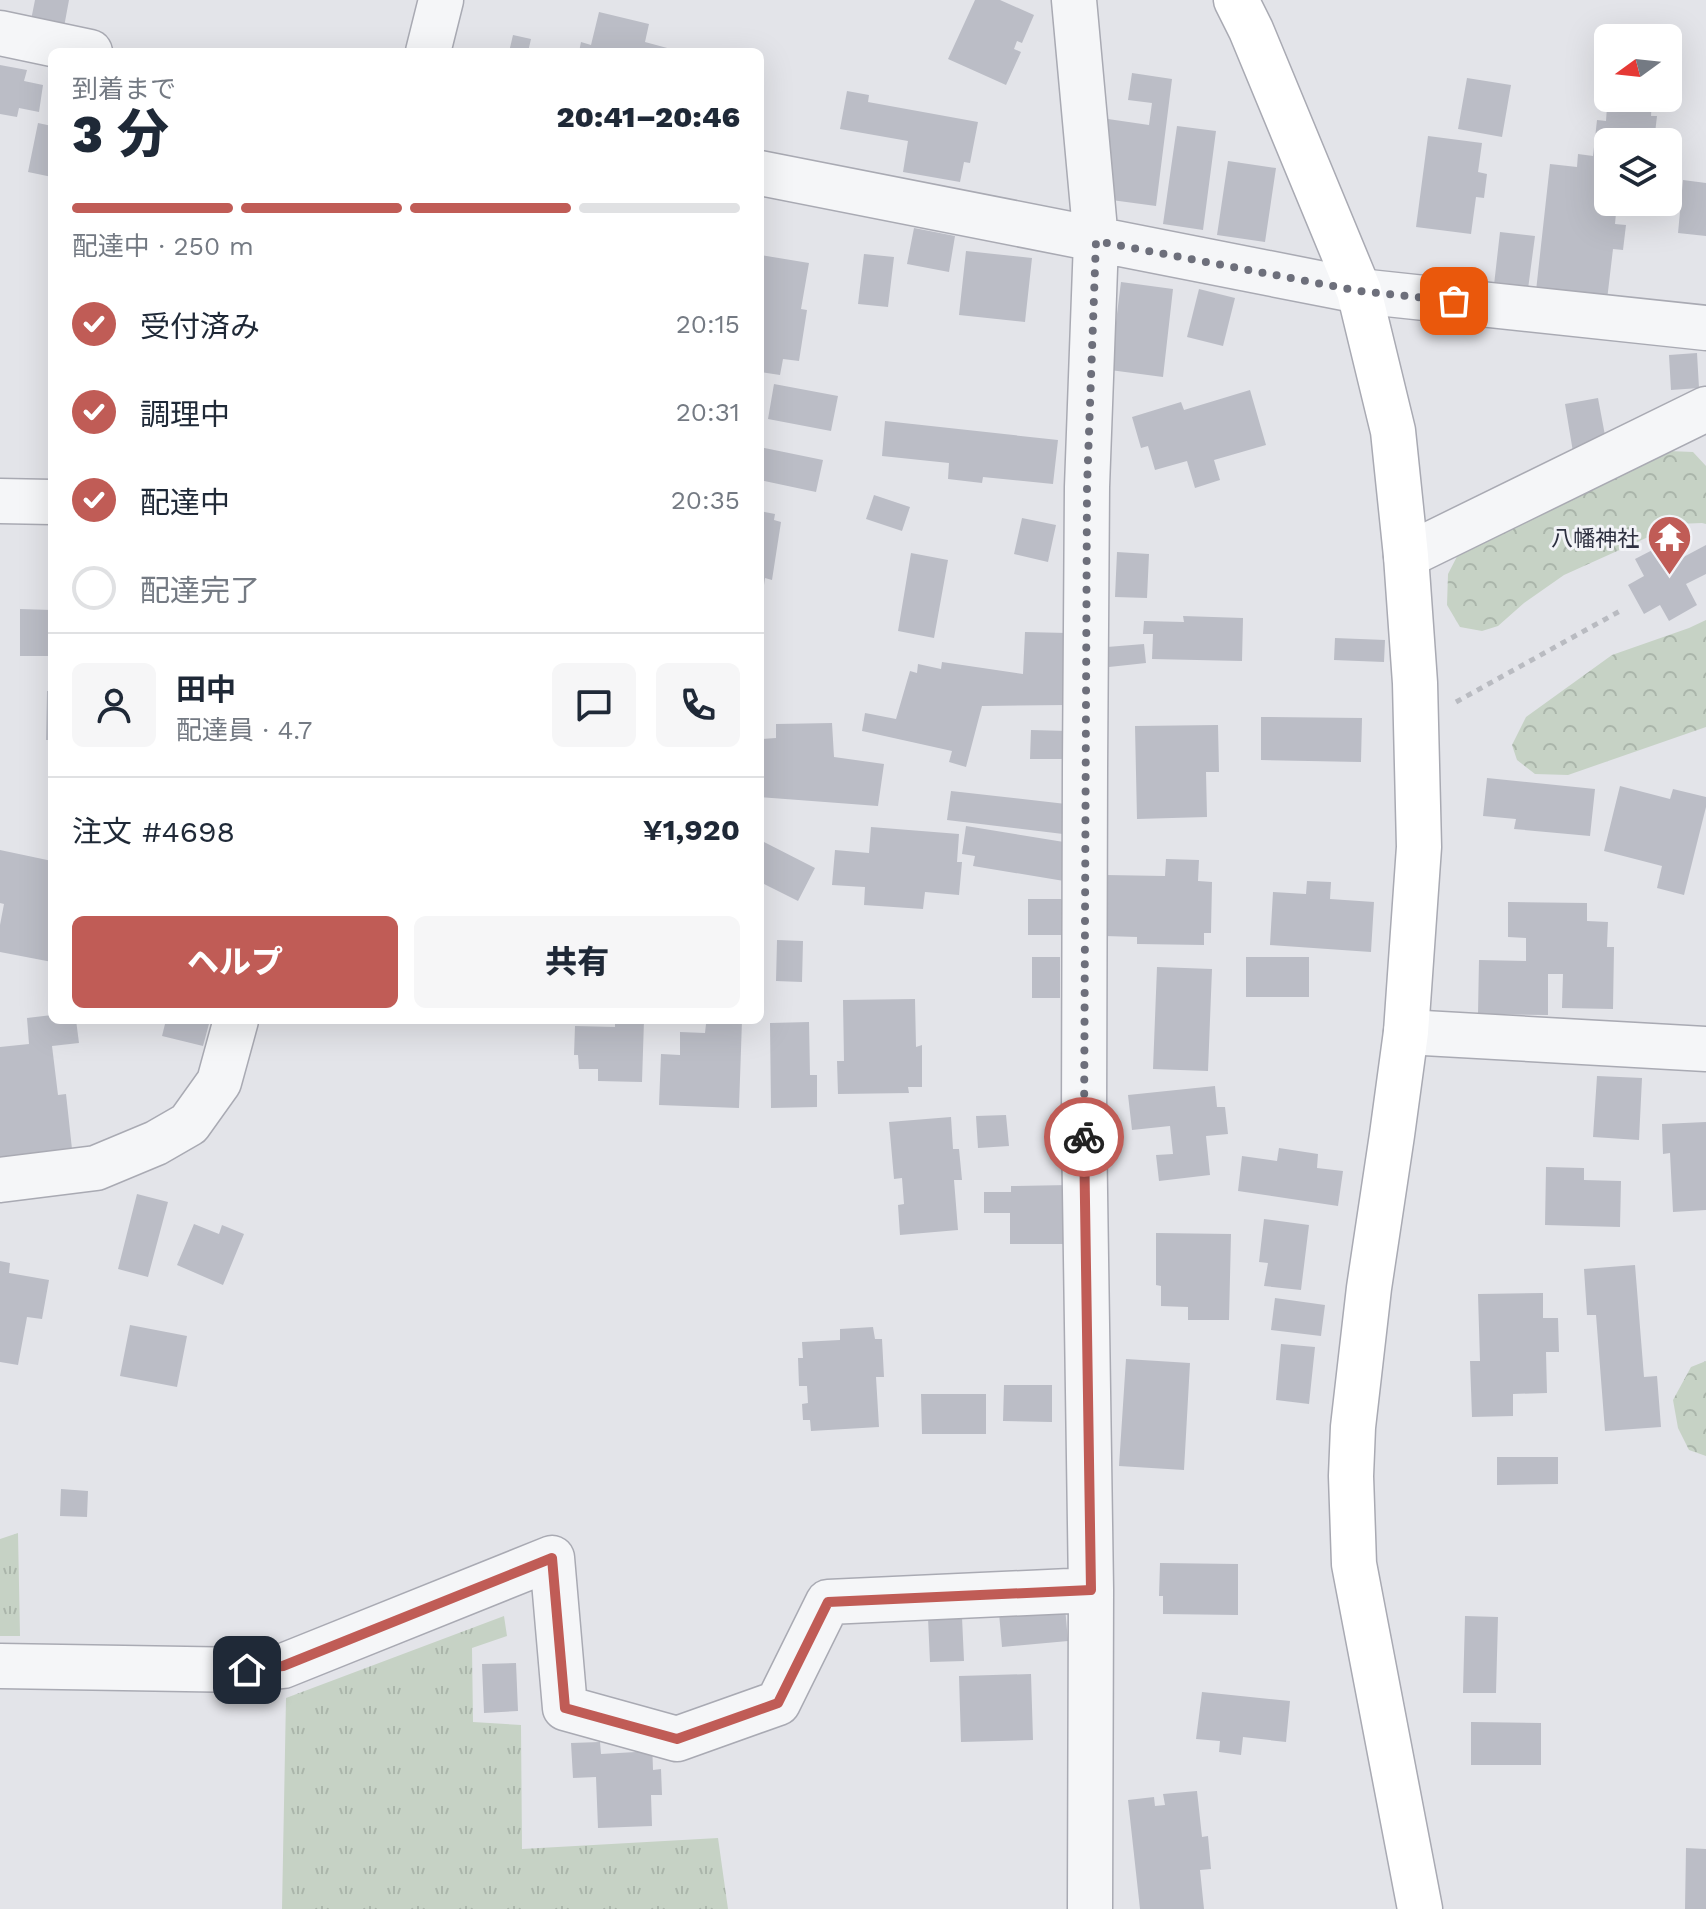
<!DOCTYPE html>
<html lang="ja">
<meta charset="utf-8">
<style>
:root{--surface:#fff;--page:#f6f6f7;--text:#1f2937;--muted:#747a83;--line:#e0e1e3;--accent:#c05c56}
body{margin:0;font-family:"Work Sans","Noto Sans JP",sans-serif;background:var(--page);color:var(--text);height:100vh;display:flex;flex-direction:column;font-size:30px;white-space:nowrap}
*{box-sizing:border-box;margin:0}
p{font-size:26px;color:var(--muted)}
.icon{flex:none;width:44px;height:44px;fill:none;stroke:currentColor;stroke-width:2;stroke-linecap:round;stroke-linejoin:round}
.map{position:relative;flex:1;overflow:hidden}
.side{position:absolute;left:48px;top:48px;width:716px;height:976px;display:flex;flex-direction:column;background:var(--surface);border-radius:12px;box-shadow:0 8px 32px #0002}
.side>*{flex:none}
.needle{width:52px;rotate:255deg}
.controls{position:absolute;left:1594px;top:24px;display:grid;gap:16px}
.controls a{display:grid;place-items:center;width:88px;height:88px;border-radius:12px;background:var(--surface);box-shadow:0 8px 32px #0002;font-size:40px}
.pin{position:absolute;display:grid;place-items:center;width:68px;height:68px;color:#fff;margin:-34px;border-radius:16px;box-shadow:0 4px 12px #0006}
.courier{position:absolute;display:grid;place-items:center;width:80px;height:80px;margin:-40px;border:6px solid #c05c56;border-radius:50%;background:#fff;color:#222;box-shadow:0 2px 10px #0007}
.headline em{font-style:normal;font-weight:800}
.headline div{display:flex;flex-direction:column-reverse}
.headline{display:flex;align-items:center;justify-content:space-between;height:136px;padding:0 24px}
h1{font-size:52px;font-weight:800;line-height:60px}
.bar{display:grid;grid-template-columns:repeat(4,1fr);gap:12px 8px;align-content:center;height:96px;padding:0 24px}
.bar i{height:10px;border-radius:6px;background:var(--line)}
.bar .selected{background:var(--accent)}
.bar p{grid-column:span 4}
.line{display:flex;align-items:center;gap:20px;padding:0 24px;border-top:2px solid var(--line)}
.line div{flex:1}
.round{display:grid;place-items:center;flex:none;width:84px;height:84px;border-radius:12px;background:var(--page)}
ol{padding:0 24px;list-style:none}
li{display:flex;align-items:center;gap:24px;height:88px}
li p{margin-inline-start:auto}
li .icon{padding:8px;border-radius:50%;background:var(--accent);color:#fff;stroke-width:4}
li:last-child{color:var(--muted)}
li i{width:44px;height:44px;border:4px solid var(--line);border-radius:50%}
.primary-button{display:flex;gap:16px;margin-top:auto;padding:16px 24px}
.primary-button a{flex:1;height:92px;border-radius:12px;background:var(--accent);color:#fff;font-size:32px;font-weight:800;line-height:92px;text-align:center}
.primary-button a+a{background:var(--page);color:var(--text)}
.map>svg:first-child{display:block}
.grass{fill:url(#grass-tufts)}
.forest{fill:url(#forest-crowns)}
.building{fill:#bbbdc6}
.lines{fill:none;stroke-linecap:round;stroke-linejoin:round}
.street-casing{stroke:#a9aab3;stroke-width:47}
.secondary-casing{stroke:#a9aab3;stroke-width:47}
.path{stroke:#b9bbc1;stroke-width:5;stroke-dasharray:6 6;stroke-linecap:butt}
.street{stroke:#f5f6f8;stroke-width:44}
.secondary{stroke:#fff;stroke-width:44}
.done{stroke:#6d6f7b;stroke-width:8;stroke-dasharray:0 14.4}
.route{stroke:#c05c56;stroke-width:10}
.labels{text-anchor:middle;stroke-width:6;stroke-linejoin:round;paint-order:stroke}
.poi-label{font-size:22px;fill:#2d3040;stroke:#f2f3f7;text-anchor:end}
</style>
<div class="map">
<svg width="1706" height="1909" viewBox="0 0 1706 1909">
<defs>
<pattern id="grass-tufts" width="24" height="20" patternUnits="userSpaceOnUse" patternTransform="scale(2)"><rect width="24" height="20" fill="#c6d2c5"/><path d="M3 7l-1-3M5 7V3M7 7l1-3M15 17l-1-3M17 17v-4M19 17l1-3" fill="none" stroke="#aab5aa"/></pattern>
<pattern id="forest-crowns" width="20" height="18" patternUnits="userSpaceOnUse" patternTransform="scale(2)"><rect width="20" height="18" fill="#c6d2c5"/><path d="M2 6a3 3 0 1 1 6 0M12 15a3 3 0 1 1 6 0" fill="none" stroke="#aab5aa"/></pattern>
</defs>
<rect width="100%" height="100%" fill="#e3e4e9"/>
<path class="grass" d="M18 1533 20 1636H0V1539Z
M504 1616 507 1636 472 1648 473 1722 521 1725 522 1849 718 1838 728 1909H282L286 1698Z"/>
<path class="forest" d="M1669 451 1693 452 1706 466V524L1702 523 1677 524 1564 575 1524 603 1498 626 1482 631 1460 627 1447 605 1448 574 1465 541Z
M1706 620V727L1568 775 1535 774 1517 760 1512 745 1526 717 1612 655 1689 628Z
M1706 1361V1456L1689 1450 1678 1428 1673 1400 1691 1367Z"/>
<path class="building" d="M35 0H69L64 27 31 20Z
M975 0H1000L1034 15 1022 43 1017 41 1014 49 1021 52 1006 85 948 59Z
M599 12 649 24 645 42 682 52H579L581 42 591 45Z
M513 35 531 39 528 52H509Z
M0 65 27 70 24 81 43 85 39 112 19 108 17 117 0 114Z
M1132 73 1172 79 1156 206 1104 199 1111 148 1104 147 1108 119 1149 125 1152 103 1128 100Z
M1467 78 1511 85 1502 137 1458 129Z
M847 91 869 95 868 102 978 122 970 163 964 162 960 182 903 172 908 141 840 129Z
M1614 98 1652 99 1651 116H1657L1654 142H1608V202H1617L1615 224 1626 225 1623 250 1613 249 1607 300 1536 291 1550 164 1577 167 1578 154 1593 156 1597 120 1606 121 1607 107 1613 108Z
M38 123 52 126V177L28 172Z
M1177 126 1216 131 1203 230 1163 224Z
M1428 136 1482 143 1478 172 1487 174 1484 198 1476 197 1471 234 1416 227Z
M1228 161 1276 168 1265 242 1217 235Z
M1683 180 1706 183V236L1678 233Z
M914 228 955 236 949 272 907 264Z
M1500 232 1535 236 1528 289 1494 285Z
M966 251 1032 258 1025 322 959 315Z
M864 254 894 257 888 307 858 304Z
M760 255 809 263 801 309 807 310 799 361 783 359 780 375 760 372Z
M1121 282 1173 289 1163 377 1110 370Z
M1199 289 1235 298 1223 346 1187 337Z
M1697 353 1699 388 1671 390 1669 355Z
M774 384 838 396 831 431 768 419Z
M1250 390 1266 445 1214 460 1220 480 1195 488 1187 461 1155 470 1148 446 1141 448 1132 417 1181 402 1184 410Z
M1598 398 1607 446 1573 452 1565 404Z
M885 421 1058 440 1053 484 983 477 982 483 948 479 949 463 882 456Z
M760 447 823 460 816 492 760 480Z
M874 495 910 507 902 531 866 519Z
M760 511 775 514 774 520 781 522 772 580 765 578 762 600H760Z
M1022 518 1056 525 1048 562 1014 554Z
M1666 543 1676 561 1706 545V574L1686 584 1697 605 1669 621 1660 605 1644 614 1628 585 1644 576 1635 559Z
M1117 552 1149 554 1147 598 1115 597Z
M911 553 948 560 934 638 898 631Z
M20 609 52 610V656H20Z
M1183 616 1243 618 1242 661 1152 659 1153 634H1143L1144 621 1184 622Z
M1025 632 1067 633 1066 705 982 706 966 767 949 762 952 751 862 731 865 713 896 719 910 671 917 673 918 664 941 669 942 662 1023 674Z
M1335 638 1385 640 1384 662 1334 660Z
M1144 644 1146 663 1109 667 1107 647Z
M47 691H52V740H46Z
M1261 717 1362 718 1361 762 1261 760Z
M832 723 834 757 884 764 878 806 760 797V739L776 738V724Z
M1218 725 1219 772H1206L1207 817 1137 819 1135 726Z
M1031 730 1068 731V759H1030Z
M1487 778 1595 789 1590 836 1514 829 1516 819 1483 816Z
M1620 786 1670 799 1673 789 1706 797V807L1684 895 1657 888 1662 866 1604 851Z
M951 791 1066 804 1063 834 947 820Z
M966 826 1070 843 1064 881 973 866 975 856 962 854Z
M871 827 959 834 957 862H962L959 895 925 892 923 909 864 905 865 887 832 885 835 850 869 853Z
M764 842 815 868 798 901 760 882V850Z
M0 850 52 861V962L0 952V925L4 904 0 903Z
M1166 859 1199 860 1198 881 1212 882 1211 933H1204V945L1137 944V937L1105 936 1106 875 1165 876Z
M1307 881 1331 882 1330 899 1374 902 1371 952 1270 945 1273 892 1306 894Z
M1028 899H1066V935H1028Z
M1508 902 1587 903V921L1608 922 1607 947H1614L1613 1009 1562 1008 1563 974H1548V1015L1478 1014 1479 960 1526 961V938L1508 937Z
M777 940 803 941 802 982 776 981Z
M1032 957H1060V998H1032Z
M1246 957H1309V997H1246Z
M1157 967 1212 969 1208 1071 1153 1069Z
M915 999 916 1047 922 1045V1087H908L909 1093 838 1094 837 1061H844L843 1000Z
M52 1015V1020H76L79 1043 52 1046 58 1095 66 1094 72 1149 0 1157V1047L29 1044 27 1018Z
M166 1020H210L203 1046 162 1036Z
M615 1020H644L642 1082 598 1081V1069H579L578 1055H574L575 1026 615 1027Z
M711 1020H742L739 1108 659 1105 661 1054 680 1055V1032L705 1033 706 1024H711Z
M809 1022 810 1075H817V1107L771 1108 770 1023Z
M1597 1076 1642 1078 1639 1140 1593 1137Z
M1215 1086 1217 1107H1225L1228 1134 1206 1136 1210 1175 1159 1181 1156 1155 1173 1154 1170 1126 1132 1130 1128 1095Z
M1006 1115 1009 1146 978 1148 976 1116Z
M951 1117 953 1149H959L962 1180H954L958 1230 900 1235 898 1205 904 1204 902 1178 894 1179 889 1122Z
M1706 1122V1210L1673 1212 1670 1153 1663 1154 1662 1124Z
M1279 1148 1318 1154 1317 1168 1343 1171 1338 1206 1238 1191 1242 1156 1277 1161Z
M1546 1167 1584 1168V1180L1621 1181 1620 1227 1545 1225Z
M1069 1185V1244H1010V1213H984V1192H1011V1186Z
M137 1194 168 1202 148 1277 118 1269Z
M1264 1219 1309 1225 1301 1290 1264 1286 1268 1263 1259 1262Z
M194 1224 219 1234 222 1225 244 1234 223 1285 177 1265Z
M1156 1233 1231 1234 1229 1320H1188V1307L1161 1306V1286L1156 1285Z
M0 1261 10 1263 9 1273 49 1280 42 1319 27 1317 18 1365 0 1362Z
M1635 1265 1644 1377 1657 1376 1661 1427 1605 1431 1596 1315H1587L1584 1269Z
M1543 1293V1318H1558L1559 1352H1546L1547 1393 1513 1394V1416L1472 1417 1470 1361H1480L1478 1294Z
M1275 1298 1325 1305 1321 1336 1271 1330Z
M130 1325 187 1336 177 1387 120 1376Z
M873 1327 875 1339H882L884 1377H876L879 1427 811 1431 810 1420H803L802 1404 808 1403 807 1386H799L798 1358H803L802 1342 840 1340V1329Z
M1281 1344 1315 1347 1309 1404 1276 1400Z
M1126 1359 1190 1363 1184 1470 1119 1466Z
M1004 1385H1052V1422L1003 1421Z
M921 1394H986V1434H922Z
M1497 1457H1558V1484L1497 1485Z
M61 1489 88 1491 87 1517 60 1516Z
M1160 1563 1238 1564V1615L1163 1614V1596H1159Z
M1065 1607 1068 1641 1002 1647 999 1613Z
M1465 1616 1498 1617 1496 1693H1463Z
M962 1617 964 1661 930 1662 928 1618Z
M516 1663 518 1711 484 1713 482 1664Z
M1031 1674 1033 1740 961 1742 959 1676Z
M1202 1692 1290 1701 1286 1742 1243 1737 1241 1755 1219 1752 1220 1741 1196 1739Z
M1471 1722 1541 1723V1765H1471Z
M652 1741 653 1770 661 1769 662 1795H651L652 1826 598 1828 596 1777 573 1778 571 1743 600 1742 601 1754 636 1752 635 1742Z
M1197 1791 1202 1837 1208 1836 1211 1869 1200 1870 1204 1909H1140L1128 1800 1154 1797 1155 1806 1165 1805 1163 1794Z
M1686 1848 1706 1849V1909H1685Z"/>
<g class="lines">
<defs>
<path id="street" d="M1074 0 1096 241 1087 487 1085 768 1084 1125 1091 1590 1090 1909
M0 33 90 52
M428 52 441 0
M760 173 1359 291 1706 328
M0 501 52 502
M1406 556 1706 409
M1406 1032 1706 1049
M0 1180 96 1168 156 1143 189 1124 219 1082 236 1020
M0 1666 247 1670 283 1666 552 1558 565 1708 677 1739 778 1703 828 1602 1091 1590"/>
<path id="secondary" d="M1236 0 1251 30 1359 291 1393 431 1406 556 1415 683 1419 847 1406 1032 1392 1135 1369 1288 1353 1427 1351 1476 1354 1564 1420 1909"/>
</defs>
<use href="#street" class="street-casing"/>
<use href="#secondary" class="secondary-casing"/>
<path class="path" d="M1456 702 1620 611"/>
<use href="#street" class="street"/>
<use href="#secondary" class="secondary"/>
</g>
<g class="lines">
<path class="done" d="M1084 1137 1087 487 1096 241 1359 291 1454 301"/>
<path class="route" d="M247 1670 283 1666 552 1558 565 1708 677 1739 778 1703 828 1602 1091 1590 1084 1137"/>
</g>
<defs>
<symbol id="temple-pin" viewBox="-11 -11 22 30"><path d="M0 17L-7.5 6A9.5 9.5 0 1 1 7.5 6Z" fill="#c05c56" stroke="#f2f3f7"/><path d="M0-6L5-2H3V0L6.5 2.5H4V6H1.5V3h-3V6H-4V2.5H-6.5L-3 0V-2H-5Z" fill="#fff"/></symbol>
</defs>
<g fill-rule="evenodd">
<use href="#temple-pin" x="1644" y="512" width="51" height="69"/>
</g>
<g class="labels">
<g class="poi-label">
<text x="1639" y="546">八幡神社</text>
</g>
</g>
</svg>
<div class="controls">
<a><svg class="needle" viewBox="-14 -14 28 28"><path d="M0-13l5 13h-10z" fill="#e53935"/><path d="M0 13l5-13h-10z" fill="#747a83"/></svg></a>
<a><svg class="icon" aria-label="layers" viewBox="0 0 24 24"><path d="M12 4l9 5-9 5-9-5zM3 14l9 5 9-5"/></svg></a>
</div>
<div class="pin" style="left:1454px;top:301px;background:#ea580c"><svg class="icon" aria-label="bag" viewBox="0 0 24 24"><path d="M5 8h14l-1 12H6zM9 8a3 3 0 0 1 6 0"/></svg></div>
<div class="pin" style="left:247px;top:1670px;background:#1f2937"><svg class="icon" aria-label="home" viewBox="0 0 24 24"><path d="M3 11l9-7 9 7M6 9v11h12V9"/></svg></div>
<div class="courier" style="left:1084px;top:1137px"><svg class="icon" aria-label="bike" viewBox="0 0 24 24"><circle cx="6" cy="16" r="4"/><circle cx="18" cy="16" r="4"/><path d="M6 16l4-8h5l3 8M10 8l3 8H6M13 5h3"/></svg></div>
<section class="side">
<div class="headline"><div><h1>3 分</h1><p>到着まで</p></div><em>20:41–20:46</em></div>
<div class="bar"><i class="selected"></i><i class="selected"></i><i class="selected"></i><i></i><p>配達中 · 250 m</p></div>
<ol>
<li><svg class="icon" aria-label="check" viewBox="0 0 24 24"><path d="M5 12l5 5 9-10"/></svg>受付済み<p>20:15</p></li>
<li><svg class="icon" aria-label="check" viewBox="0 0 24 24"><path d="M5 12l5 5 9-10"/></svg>調理中<p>20:31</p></li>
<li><svg class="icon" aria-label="check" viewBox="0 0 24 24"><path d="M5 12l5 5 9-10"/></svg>配達中<p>20:35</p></li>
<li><i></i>配達完了</li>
</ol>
<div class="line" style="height:144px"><a class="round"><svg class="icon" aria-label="person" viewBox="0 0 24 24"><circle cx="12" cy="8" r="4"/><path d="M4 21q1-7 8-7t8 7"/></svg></a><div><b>田中</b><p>配達員 · 4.7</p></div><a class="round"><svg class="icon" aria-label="chat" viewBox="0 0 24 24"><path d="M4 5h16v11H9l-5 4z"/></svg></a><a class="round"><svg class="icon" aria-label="phone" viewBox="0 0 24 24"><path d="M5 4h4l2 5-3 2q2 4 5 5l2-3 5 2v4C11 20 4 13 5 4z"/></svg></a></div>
<div class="line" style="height:104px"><div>注文 #4698</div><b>¥1,920</b></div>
<div class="primary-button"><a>ヘルプ</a><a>共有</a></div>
</section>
</div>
